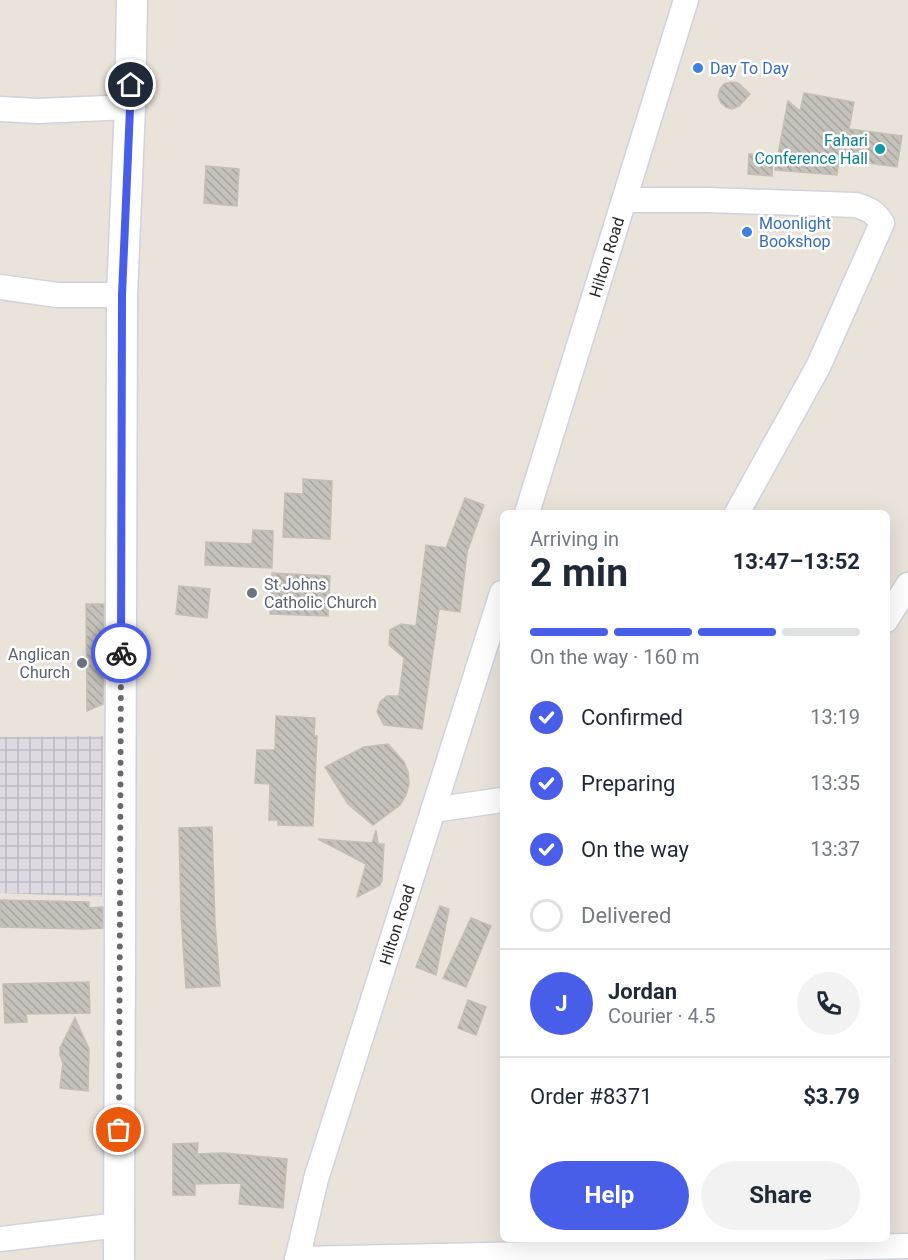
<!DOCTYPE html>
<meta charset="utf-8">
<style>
:root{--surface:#fff;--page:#f2f2f3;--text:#1f2937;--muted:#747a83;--line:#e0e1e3;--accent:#485de8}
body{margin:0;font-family:Roboto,sans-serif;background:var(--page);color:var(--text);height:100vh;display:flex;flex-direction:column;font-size:22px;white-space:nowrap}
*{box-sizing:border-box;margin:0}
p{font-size:20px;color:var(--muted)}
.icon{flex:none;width:33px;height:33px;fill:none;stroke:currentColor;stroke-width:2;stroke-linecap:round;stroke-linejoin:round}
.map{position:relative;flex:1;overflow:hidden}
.side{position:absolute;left:500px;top:510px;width:390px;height:732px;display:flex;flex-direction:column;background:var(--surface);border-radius:9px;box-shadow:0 6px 24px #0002}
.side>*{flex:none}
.pin{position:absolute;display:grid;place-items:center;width:51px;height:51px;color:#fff;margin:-26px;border:3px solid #fff;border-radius:50%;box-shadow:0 2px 6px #0007}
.courier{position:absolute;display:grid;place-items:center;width:60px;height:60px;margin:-30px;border:4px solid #485de8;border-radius:50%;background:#fff;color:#222;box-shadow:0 2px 8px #0007}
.headline em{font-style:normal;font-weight:700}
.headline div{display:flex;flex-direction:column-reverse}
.headline{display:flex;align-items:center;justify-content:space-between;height:102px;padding:0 30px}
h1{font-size:39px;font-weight:700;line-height:45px}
.bar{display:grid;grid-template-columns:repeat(4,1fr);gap:9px 6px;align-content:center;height:72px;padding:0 30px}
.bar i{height:8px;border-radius:4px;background:var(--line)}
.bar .on{background:var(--accent)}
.bar p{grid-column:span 4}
.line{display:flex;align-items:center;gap:15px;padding:0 30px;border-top:2px solid var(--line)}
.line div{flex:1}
.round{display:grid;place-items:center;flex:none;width:63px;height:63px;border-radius:32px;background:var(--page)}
ol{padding:0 30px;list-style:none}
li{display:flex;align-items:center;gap:18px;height:66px}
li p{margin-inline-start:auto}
li .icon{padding:6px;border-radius:50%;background:var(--accent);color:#fff;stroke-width:4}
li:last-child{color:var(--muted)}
li i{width:33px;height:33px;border:3px solid var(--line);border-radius:50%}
.action{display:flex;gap:12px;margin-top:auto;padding:12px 30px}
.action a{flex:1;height:69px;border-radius:36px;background:var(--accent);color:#fff;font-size:24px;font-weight:700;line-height:69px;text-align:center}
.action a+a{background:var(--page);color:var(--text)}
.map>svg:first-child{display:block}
.industrial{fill:url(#industrial-grid)}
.building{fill:url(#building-back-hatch);stroke:#c3bfb4;stroke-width:1.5}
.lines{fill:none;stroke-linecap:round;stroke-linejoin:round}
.minor-casing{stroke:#d0d2df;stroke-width:27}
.tertiary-casing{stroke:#d0d2df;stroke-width:33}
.minor{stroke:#fff;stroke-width:24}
.tertiary{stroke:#fff;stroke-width:30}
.done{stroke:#6b6966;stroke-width:6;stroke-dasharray:0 10.8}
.route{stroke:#485de8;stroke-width:8}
.shop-dot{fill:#3f7fe0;stroke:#fff;stroke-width:2}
.culture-dot{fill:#0f9aa8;stroke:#fff;stroke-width:2}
.worship-dot{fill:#6b7280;stroke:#fff;stroke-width:2}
.labels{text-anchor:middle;stroke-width:5;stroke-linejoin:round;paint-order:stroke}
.shop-label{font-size:16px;fill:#366cbe;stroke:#fff;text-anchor:start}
.culture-label{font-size:16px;fill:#0d838f;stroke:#fff;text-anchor:end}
.street-label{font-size:16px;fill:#272727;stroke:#fff}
.worship-label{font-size:16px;fill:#5b616d;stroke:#fff;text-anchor:start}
</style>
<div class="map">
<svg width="908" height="1260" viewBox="0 0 908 1260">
<defs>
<pattern id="industrial-grid" width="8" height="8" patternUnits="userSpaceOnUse" patternTransform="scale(1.5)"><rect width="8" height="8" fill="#dddae1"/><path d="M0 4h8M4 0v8" fill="none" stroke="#bebbc1"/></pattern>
<pattern id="building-back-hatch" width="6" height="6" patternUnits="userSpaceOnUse" patternTransform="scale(1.5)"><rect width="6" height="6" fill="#c4c0ba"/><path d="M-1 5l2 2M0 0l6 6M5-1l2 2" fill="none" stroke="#a8a5a0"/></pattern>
</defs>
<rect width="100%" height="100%" fill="#e9e3da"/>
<path class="industrial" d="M103 736 102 897 0 893V737Z"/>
<path class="building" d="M731 82 738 83 750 94 739 106 732 109 726 107 721 103 718 96 720 89 724 84Z
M804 93 854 102 849 129 902 136 897 167 839 159 837 175 775 170 788 101 800 111Z
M749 154 773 155 772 176 748 174Z
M206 166 239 169 237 206 204 203Z
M303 479 332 481 330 539 283 537 285 493 303 494Z
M465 498 484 505 467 552 460 612 439 609 422 729 384 725 377 712 380 702 387 696H399L404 658 389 645 390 630 401 624 416 626 426 545 446 548Z
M253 530 273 531 272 568 205 565 206 542 252 544Z
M272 573 330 576 328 616 270 614Z
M179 586 210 589 207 618 176 614Z
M86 604H104L103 704 87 711Z
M276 716 315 718 314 736H317L313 826 278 825V820H269L270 784 255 783 257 750H275Z
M388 744 404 762 408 772 409 784 406 795 400 805 373 825 348 804 325 767 364 747Z
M212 827 215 923 220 986 186 988 181 915 179 828Z
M376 830 378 844H384L382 880 380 885 357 897 366 864 318 839 372 843Z
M0 900 89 902V908L103 907V928L83 929 0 927Z
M440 906 449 909 436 975 416 967Z
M471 918 491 926 466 987 443 978Z
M89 982 90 1013 26 1014 27 1022 5 1023 3 984Z
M468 1000 486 1007 476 1035 458 1028Z
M75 1018 89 1049 88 1091 60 1088 63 1063 60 1055V1048Z
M198 1143 197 1154 223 1153 287 1159 283 1208 239 1204 241 1183 195 1184V1195H173V1144Z"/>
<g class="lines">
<defs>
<g id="minor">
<path d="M0 109 38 111 130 107"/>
<path d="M624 200H707L856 205C869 209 875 212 882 223L818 367 737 513"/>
<path d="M0 287 57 295H122"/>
<path id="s1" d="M527 513 686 0"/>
<path d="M886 620 908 585"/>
<path d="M433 810 502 800"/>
<path d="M0 1239 119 1225"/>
<path d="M297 1259 908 1246"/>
<path id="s2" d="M297 1260 316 1179 502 593"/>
</g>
<path id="tertiary" d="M119 1260 122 295 130 107 132 0"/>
</defs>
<use href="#minor" class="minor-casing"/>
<use href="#tertiary" class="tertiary-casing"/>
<use href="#minor" class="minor"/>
<use href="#tertiary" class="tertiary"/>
</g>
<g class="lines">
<path class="done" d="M119 1130 121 653"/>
<path class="route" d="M121 653 122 295 131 85"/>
</g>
<g class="shop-dot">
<circle cx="698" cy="68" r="6"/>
<circle cx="747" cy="232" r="6"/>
</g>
<circle class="culture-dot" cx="880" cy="149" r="6"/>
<g class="worship-dot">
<circle cx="252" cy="593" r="6"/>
<circle cx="82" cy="663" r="6"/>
</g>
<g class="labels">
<g class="shop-label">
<text x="710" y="74">Day To Day</text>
<text x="759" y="229">Moonlight<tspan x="759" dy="18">Bookshop</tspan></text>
</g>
<g class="culture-label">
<text x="868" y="146">Fahari<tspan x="868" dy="18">Conference Hall</tspan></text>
</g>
<g class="street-label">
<text dy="6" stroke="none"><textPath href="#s1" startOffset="268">Hilton Road</textPath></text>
<text dy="6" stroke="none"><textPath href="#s2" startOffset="350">Hilton Road</textPath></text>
</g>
<g class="worship-label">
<text x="264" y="590">St Johns<tspan x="264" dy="18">Catholic Church</tspan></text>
<text x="70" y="660" text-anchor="end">Anglican<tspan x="70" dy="18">Church</tspan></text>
</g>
</g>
</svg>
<div class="pin" style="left:119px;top:1130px;background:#ea580c"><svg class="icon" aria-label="bag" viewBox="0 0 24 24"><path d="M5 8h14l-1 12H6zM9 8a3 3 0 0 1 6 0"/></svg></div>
<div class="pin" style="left:131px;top:85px;background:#1f2937"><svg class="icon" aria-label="home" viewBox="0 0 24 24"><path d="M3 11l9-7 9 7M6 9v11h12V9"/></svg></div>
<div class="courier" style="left:121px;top:653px"><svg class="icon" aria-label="bike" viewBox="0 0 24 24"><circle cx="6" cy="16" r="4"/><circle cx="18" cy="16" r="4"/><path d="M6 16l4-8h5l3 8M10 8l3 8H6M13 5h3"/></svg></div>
<section class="side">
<div class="headline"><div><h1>2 min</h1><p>Arriving in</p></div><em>13:47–13:52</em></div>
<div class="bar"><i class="on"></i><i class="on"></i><i class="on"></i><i></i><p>On the way · 160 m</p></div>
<ol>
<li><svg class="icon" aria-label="check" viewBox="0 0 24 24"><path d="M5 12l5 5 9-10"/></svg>Confirmed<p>13:19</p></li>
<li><svg class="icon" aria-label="check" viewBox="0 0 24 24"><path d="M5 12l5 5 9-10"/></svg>Preparing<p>13:35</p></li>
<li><svg class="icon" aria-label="check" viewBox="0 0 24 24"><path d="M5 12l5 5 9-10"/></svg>On the way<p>13:37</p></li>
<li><i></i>Delivered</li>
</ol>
<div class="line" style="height:108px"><b class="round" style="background:var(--accent);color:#fff">J</b><div><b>Jordan</b><p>Courier · 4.5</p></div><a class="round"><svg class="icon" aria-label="phone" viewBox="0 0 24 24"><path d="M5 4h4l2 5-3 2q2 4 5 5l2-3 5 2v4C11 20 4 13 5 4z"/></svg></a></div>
<div class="line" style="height:78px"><div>Order #8371</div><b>$3.79</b></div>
<div class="action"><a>Help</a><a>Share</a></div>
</section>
</div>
